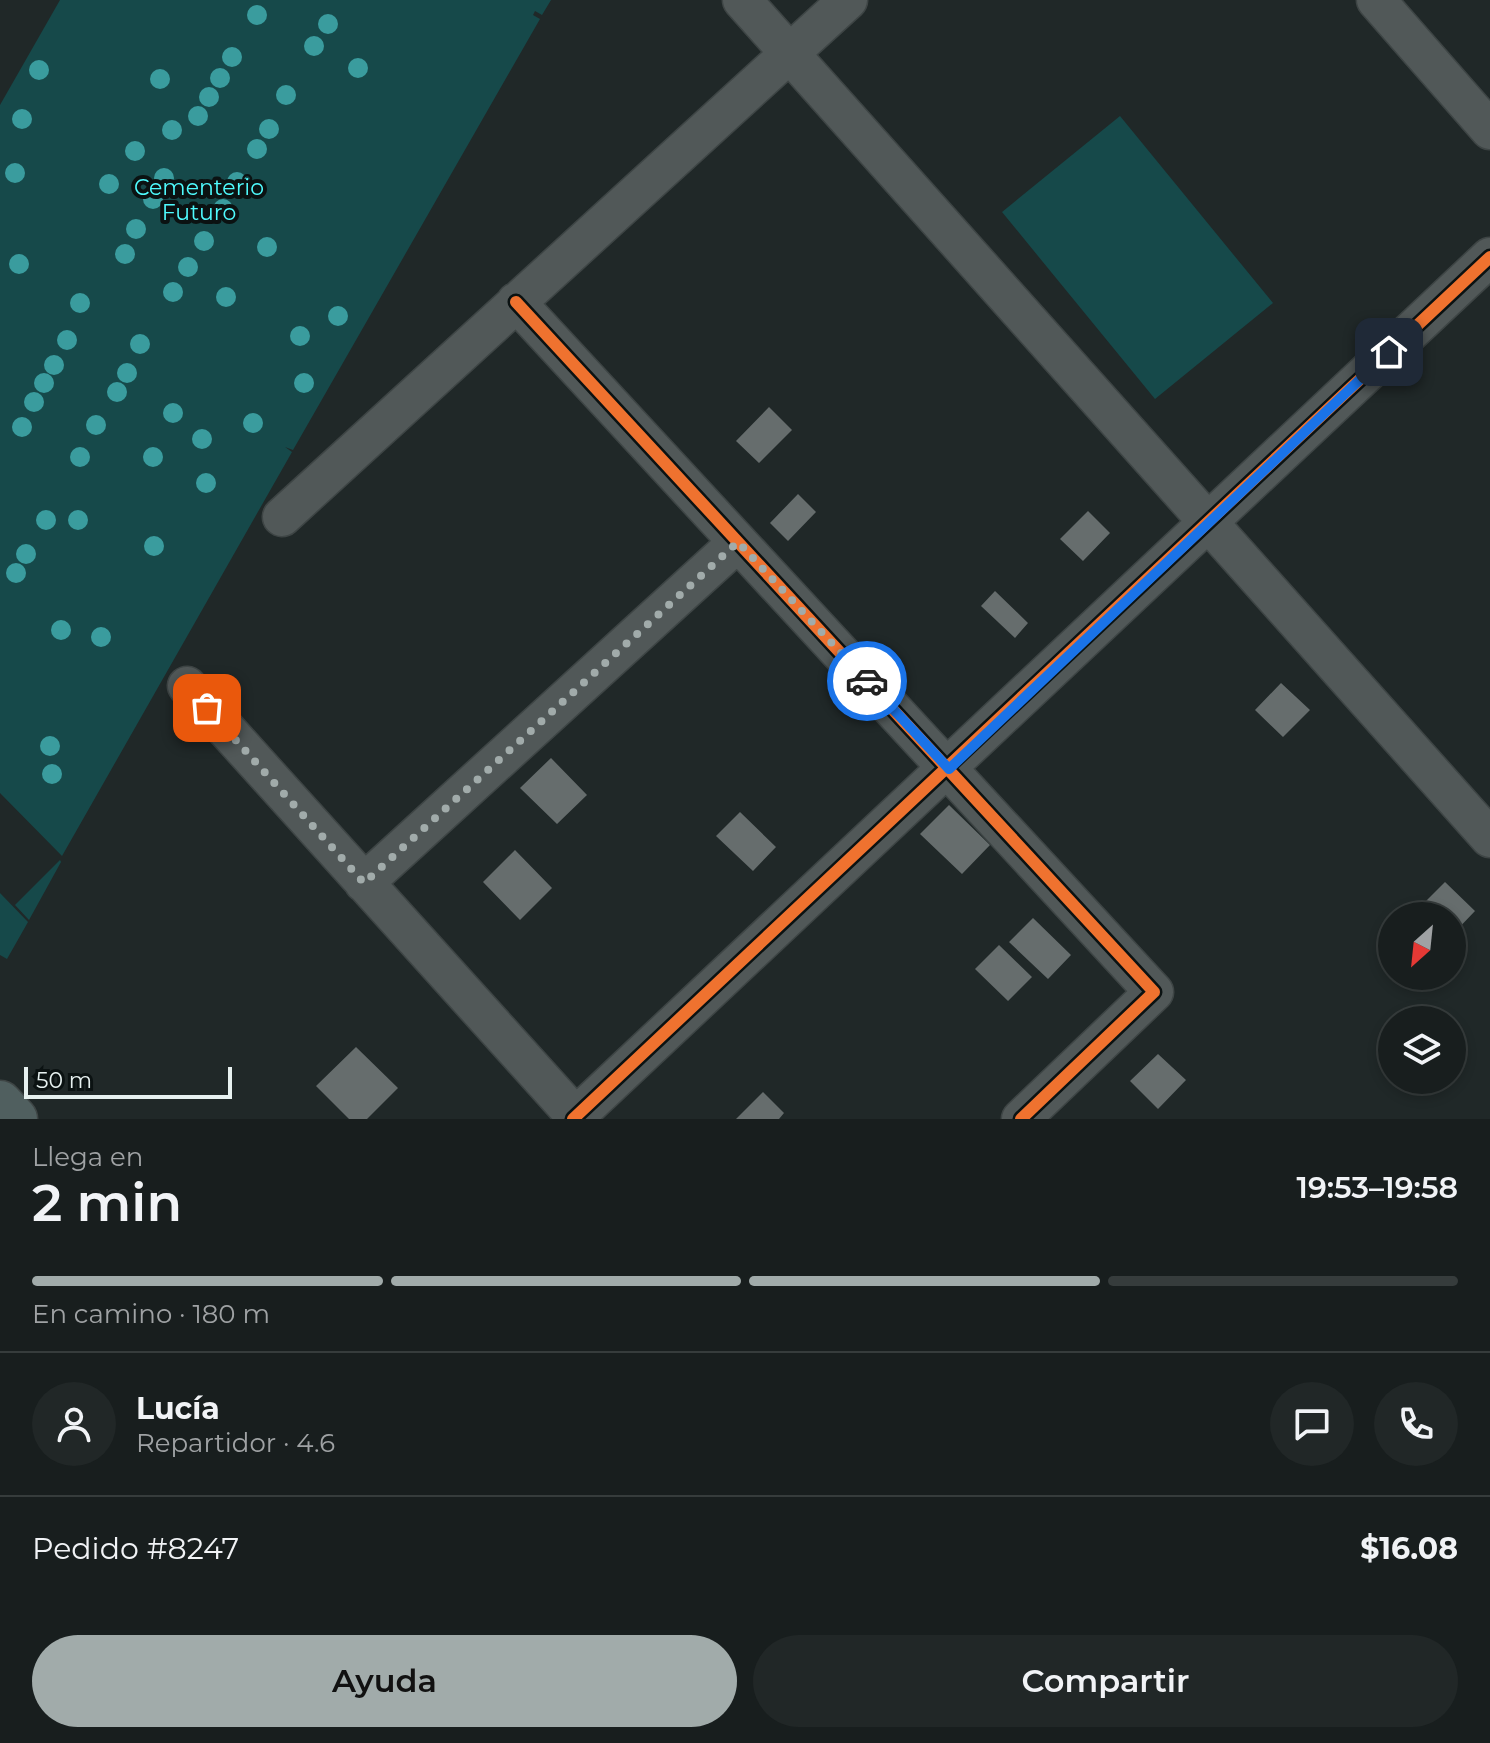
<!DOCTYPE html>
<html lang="es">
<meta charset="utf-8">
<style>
:root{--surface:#181e1e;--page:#212727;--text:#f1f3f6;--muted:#9fa2a4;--line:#363c3c;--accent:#a1abaa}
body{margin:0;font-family:Montserrat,sans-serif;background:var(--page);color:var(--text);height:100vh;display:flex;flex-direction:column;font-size:30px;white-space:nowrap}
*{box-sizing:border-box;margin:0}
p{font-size:26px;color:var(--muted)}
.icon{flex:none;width:44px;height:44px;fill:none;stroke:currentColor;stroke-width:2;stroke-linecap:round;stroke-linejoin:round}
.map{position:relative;height:1119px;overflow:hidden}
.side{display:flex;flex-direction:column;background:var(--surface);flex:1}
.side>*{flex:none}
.needle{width:52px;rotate:207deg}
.tools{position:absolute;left:1378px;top:902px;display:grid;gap:16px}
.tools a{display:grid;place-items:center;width:88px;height:88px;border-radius:50%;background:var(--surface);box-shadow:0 4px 12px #0003,0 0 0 2px var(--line);font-size:40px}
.scale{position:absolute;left:24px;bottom:20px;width:208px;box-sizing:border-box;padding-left:8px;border:4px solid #e7f1f0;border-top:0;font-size:22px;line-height:28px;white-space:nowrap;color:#e7f1f0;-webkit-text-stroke:6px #0b1212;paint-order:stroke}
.pin{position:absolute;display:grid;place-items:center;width:68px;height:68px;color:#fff;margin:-34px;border-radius:16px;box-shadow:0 4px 12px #0006}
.courier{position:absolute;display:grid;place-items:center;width:80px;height:80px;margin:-40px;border:6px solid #1a73e8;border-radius:50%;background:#fff;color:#222;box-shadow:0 2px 10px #0007}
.summary em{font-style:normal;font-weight:600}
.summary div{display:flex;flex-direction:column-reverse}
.summary{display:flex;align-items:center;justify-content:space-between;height:136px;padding:0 32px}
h1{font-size:52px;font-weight:600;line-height:60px}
.bar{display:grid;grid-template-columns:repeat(4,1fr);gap:12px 8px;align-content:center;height:96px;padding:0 32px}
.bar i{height:10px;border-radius:6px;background:var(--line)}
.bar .active{background:var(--accent)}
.bar p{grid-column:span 4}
.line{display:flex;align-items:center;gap:20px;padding:0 32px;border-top:2px solid var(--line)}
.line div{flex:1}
.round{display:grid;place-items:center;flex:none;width:84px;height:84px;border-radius:42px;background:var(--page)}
.primary-button{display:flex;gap:16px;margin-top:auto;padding:16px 32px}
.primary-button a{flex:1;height:92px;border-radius:48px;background:var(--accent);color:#111;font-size:32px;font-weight:600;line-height:92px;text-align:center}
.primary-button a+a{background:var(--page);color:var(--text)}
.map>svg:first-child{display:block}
.green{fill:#16494a}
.building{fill:#666d6d}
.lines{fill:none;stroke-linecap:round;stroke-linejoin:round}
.minor-casing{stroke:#3e4545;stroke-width:41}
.major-casing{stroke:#3e4545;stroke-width:47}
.minor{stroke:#515858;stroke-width:38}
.major{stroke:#505f5f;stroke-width:44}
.cycleway-casing{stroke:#0b1212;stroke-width:17}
.cycleway{stroke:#ef722f;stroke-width:12}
.tree{fill:#3a9c9e}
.done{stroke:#a1abaa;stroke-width:8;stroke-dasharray:0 14.4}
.route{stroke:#1a73e8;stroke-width:10}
.labels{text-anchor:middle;stroke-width:8;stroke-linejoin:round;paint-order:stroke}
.park-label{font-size:22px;fill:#4ffbfe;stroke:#0b1212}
</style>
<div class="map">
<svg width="1490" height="1119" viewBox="0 0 1490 1119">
<rect width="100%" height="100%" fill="#202828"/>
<path class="green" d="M60 0H551L542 15 535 11 533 15 540 19 293 450 285 447 292 452 62 856 0 793V105Z
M1120 116 1273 303 1155 399 1002 212Z
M60 860 61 862 29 920 15 905Z
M0 893 28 922 7 959 0 955Z"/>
<path class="building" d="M769 407 792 430 759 463 736 441Z
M798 494 816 512 788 541 770 523Z
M1088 511 1110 533 1083 561 1060 539Z
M995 591 1028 623 1015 638 981 606Z
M1281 683 1310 710 1283 737 1255 710Z
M551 758 587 795 557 824 520 788Z
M949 805 990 845 962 874 920 834Z
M740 812 776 847 753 871 716 836Z
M515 850 552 888 520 920 483 882Z
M1445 882 1475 911 1452 935V916L1413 914Z
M1033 918 1071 955 1048 979 1009 942Z
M999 945 1032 977 1008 1001 975 969Z
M356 1047 398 1088 367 1119H349L316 1086Z
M1158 1054 1186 1080 1158 1109 1130 1081Z
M763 1092 784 1113 779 1119H736Z"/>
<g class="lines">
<defs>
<path id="minor" d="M742 0 1490 838
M1376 0 1490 130
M516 302 1154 992 1021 1119
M282 517 848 0
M187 686 578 1119
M364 883 738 542
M573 1119 1490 257"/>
<path id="major" d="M0 1103 15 1119"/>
</defs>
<use href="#minor" class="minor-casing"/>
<use href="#major" class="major-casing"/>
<use href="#minor" class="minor"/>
<use href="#major" class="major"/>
<defs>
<path id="cycleway" d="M516 302 1154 992 1021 1119
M573 1119 1490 257"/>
</defs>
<use href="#cycleway" class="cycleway-casing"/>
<use href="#cycleway" class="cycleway"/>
</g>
<g class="tree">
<circle cx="257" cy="15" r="10"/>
<circle cx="328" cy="24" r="10"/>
<circle cx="314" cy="46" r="10"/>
<circle cx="232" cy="57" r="10"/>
<circle cx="358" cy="68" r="10"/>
<circle cx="39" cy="70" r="10"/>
<circle cx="220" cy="78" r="10"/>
<circle cx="160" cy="79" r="10"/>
<circle cx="286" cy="95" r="10"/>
<circle cx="209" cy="97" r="10"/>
<circle cx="198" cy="116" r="10"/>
<circle cx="22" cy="119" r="10"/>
<circle cx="269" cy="129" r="10"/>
<circle cx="172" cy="130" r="10"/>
<circle cx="257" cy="149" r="10"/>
<circle cx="135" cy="151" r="10"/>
<circle cx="15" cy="173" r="10"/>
<circle cx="164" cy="178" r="10"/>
<circle cx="237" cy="182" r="10"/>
<circle cx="109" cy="184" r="10"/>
<circle cx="153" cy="199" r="10"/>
<circle cx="223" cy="209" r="10"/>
<circle cx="136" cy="229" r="10"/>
<circle cx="204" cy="241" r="10"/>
<circle cx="267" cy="247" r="10"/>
<circle cx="125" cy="254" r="10"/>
<circle cx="19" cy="264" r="10"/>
<circle cx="188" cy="267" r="10"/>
<circle cx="173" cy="292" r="10"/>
<circle cx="226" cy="297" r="10"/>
<circle cx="80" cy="303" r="10"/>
<circle cx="338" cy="316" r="10"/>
<circle cx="300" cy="336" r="10"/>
<circle cx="67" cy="340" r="10"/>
<circle cx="140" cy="344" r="10"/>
<circle cx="54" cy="365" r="10"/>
<circle cx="127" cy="373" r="10"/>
<circle cx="44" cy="383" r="10"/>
<circle cx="304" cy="383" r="10"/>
<circle cx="117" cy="392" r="10"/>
<circle cx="34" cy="402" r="10"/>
<circle cx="173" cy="413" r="10"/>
<circle cx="253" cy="423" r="10"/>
<circle cx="96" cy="425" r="10"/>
<circle cx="22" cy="427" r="10"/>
<circle cx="202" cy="439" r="10"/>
<circle cx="80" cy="457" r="10"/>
<circle cx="153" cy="457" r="10"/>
<circle cx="206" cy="483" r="10"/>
<circle cx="46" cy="520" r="10"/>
<circle cx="78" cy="520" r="10"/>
<circle cx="154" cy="546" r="10"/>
<circle cx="26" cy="554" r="10"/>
<circle cx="16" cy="573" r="10"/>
<circle cx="61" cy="630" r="10"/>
<circle cx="101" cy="637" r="10"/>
<circle cx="50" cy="746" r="10"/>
<circle cx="52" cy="774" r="10"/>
</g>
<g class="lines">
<path class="done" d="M207 708 364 883 738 542 867 681"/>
<path class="route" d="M867 681 949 769 1389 352"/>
</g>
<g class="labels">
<g class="park-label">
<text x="199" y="195">Cementerio<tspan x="199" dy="25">Futuro</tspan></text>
</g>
</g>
</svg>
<div class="tools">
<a><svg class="needle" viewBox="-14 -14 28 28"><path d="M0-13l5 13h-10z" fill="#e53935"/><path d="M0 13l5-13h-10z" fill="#9fa2a4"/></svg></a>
<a><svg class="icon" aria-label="layers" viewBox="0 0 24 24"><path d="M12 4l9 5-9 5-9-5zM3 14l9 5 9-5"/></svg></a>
</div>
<div class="scale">50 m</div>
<div class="pin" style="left:207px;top:708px;background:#ea580c"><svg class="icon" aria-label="bag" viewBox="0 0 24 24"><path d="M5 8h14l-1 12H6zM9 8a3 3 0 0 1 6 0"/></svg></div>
<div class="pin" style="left:1389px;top:352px;background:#1f2937"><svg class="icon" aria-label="home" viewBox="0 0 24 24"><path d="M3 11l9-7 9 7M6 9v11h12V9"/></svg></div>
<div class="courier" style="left:867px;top:681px"><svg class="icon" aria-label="car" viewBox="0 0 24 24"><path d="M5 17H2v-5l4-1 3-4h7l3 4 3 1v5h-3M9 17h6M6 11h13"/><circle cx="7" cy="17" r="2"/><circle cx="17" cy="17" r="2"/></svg></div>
</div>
<section class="side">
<div class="summary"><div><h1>2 min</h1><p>Llega en</p></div><em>19:53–19:58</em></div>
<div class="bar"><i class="active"></i><i class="active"></i><i class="active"></i><i></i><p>En camino · 180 m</p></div>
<div class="line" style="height:144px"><a class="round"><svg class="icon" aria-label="person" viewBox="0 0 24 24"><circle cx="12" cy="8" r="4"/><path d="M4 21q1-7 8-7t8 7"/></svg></a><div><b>Lucía</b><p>Repartidor · 4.6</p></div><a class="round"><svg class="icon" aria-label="chat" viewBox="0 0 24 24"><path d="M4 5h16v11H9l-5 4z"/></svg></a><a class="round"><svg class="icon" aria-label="phone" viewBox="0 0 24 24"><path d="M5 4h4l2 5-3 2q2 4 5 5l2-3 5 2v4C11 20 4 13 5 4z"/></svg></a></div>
<div class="line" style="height:104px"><div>Pedido #8247</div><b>$16.08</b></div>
<div class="primary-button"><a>Ayuda</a><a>Compartir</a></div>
</section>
